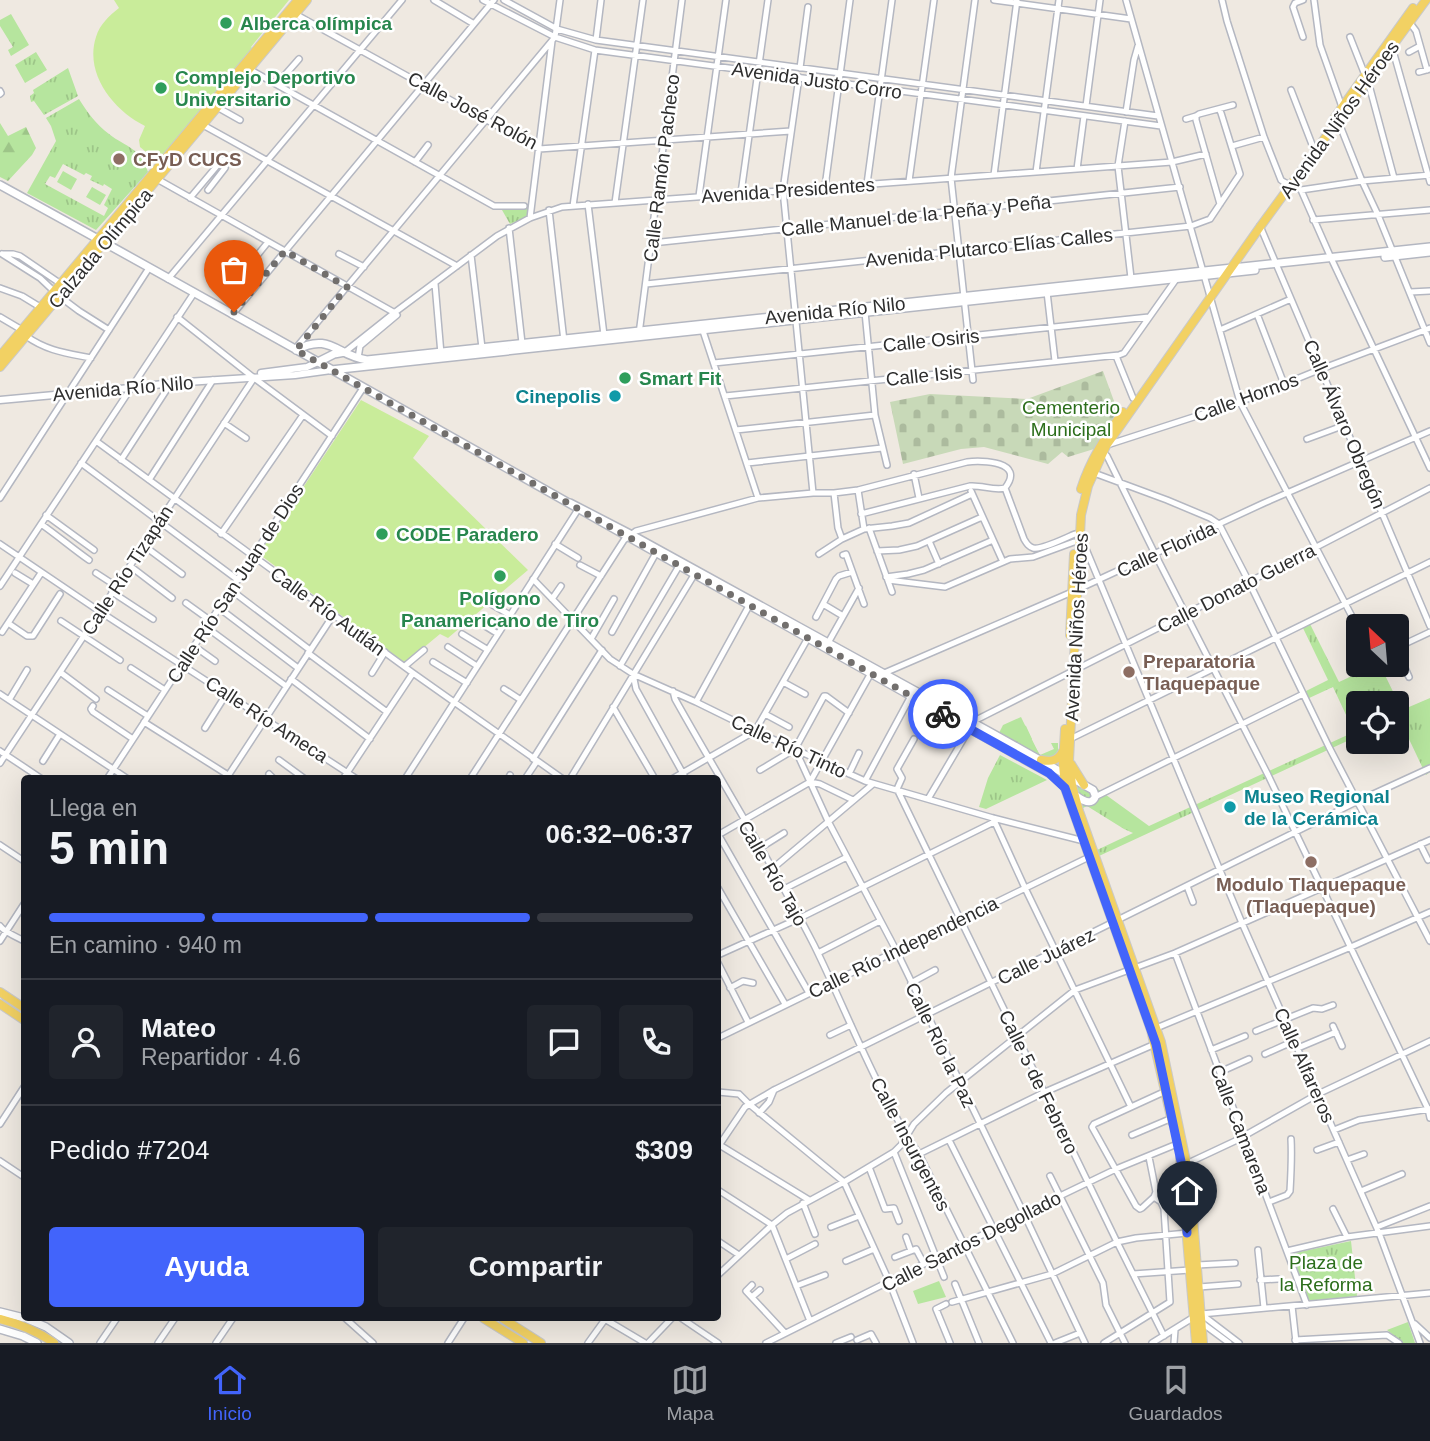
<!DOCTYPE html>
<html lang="es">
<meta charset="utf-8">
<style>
:root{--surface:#171b24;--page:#20242c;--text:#f1f3f6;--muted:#9ea1a6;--line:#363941;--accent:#4264fb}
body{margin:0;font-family:Helvetica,sans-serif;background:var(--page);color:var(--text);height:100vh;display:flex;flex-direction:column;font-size:26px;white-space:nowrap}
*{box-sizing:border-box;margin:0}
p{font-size:23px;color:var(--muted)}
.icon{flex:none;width:38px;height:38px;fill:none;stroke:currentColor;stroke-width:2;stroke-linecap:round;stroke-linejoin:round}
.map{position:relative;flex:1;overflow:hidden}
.details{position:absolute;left:21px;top:775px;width:700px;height:546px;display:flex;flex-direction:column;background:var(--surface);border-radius:7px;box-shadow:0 7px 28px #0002}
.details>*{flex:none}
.needle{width:46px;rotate:334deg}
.fabs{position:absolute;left:1346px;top:614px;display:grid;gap:14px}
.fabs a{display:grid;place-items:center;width:63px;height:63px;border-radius:7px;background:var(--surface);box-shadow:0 7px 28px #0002;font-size:35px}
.pin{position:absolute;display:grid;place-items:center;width:60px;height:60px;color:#fff;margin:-72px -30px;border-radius:50% 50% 50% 0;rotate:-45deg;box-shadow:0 0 7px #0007}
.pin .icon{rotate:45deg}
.courier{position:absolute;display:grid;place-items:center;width:70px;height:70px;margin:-35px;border:5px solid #4264fb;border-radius:50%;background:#fff;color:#222;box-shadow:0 2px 9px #0007}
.summary em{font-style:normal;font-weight:600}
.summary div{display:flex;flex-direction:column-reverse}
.summary{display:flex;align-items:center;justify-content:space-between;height:119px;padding:0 28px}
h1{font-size:46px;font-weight:600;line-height:52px}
.bar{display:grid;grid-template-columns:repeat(4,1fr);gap:10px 7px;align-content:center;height:84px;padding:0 28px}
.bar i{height:9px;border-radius:5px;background:var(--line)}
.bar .active{background:var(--accent)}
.bar p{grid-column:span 4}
.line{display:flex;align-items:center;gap:18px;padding:0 28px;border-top:2px solid var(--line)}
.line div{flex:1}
.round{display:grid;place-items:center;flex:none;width:74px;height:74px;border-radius:7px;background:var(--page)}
.primary-button{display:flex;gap:14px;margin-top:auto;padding:14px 28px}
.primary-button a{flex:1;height:80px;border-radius:7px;background:var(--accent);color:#fff;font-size:28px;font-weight:600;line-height:80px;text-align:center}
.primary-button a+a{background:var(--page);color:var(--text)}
.tabs{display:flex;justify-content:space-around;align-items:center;height:98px;border-top:2px solid var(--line);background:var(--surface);font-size:19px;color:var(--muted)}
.tabs a{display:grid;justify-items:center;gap:4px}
.tabs .active{color:var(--accent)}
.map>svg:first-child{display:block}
.grass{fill:url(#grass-tufts);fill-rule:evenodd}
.forest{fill:url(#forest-firs)}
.cemetery{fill:url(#cemetery-stones)}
.garden{fill:#b6e59e}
.pitch{fill:#c9ec9a}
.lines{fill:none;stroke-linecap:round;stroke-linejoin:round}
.minor-casing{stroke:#b4b7c1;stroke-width:8}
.tertiary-casing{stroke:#b4b7c1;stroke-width:9}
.secondary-casing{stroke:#b4b7c1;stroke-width:10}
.primary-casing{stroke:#c9c9c9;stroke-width:10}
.minor{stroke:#fff;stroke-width:5}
.tertiary{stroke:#fff;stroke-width:6}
.secondary{stroke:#fff;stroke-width:7}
.primary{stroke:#f2d163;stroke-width:8}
.done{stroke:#726f6d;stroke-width:7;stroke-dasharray:0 12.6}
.route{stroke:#4264fb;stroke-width:9}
.leisure-dot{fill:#2e9e5b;stroke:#fff;stroke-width:2.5}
.education-dot{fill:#8d6e63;stroke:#fff;stroke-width:2.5}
.culture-dot{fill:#0f9aa8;stroke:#fff;stroke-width:2.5}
.labels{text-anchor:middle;stroke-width:5;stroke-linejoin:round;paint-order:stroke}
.leisure-label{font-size:19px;font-weight:bold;fill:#27864d;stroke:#fff;text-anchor:start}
.street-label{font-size:19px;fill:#2e2e2e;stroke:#fff}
.education-label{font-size:19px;font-weight:bold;fill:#785e54;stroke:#fff;text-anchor:start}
.culture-label{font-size:19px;font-weight:bold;fill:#0d838f;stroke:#fff;text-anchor:end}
.park-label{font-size:19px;fill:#2c6e1b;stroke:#fff}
</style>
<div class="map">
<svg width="1430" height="1343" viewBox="0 0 1430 1343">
<defs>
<pattern id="grass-tufts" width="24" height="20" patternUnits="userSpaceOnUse" patternTransform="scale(1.75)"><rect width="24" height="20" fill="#b6e59e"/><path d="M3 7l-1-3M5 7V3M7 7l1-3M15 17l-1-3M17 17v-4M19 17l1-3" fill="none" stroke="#9dc588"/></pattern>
<pattern id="forest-firs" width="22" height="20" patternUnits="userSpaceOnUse" patternTransform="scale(1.75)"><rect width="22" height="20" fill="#b6e59e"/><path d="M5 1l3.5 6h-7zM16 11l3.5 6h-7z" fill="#9dc588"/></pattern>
<pattern id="cemetery-stones" width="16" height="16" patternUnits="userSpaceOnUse" patternTransform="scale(1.75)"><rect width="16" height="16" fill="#c8d9b8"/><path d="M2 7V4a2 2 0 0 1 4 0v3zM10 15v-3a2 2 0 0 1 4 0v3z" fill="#acbb9e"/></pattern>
</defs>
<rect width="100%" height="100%" fill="#efe9e1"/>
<path class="grass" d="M11 14 29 45 11 56 8 50 13 47 0 26V20Z
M36 52 47 70 25 83 15 65Z
M68 68 78 96 44 115 34 101 31 102 30 96 34 93 33 90Z
M79 99C87 112 96 124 109 134 127 148 140 147 148 172L96 230 27 193 56 141 51 126 46 118ZM63 164 84 175 86 173 92 176 90 180 103 186 104 184 112 189 104 205 108 208 104 216 45 184 50 176 55 178Z
M63 171 77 179 71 190 57 182Z
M92 187 106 195 100 205 86 197Z
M505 207 527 208V217L510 224 502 210Z
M1309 622 1339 682 1376 665H1380L1402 710 1430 698V772L1426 775 1399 718H1397L1396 704H1358V736L1099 856 1097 850 1133 833 1124 829 1087 806 1083 808 1075 790V784L1084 779 1149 826 1354 732 1333 687 1307 699 1304 692 1328 680 1302 626Z
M1021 717 1040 756 999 733 1003 725Z
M1000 755 1047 780 986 809 979 807 988 778Z
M1351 1241 1357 1296 1307 1301 1290 1254Z
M1408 1322 1415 1343H1403L1387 1330Z"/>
<path class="forest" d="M0 123 8 136 26 127 36 148 32 155 8 181 0 177Z"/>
<path class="cemetery" d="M1103 371 1118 412 1094 449 1068 457 1062 452 1048 464 984 447 961 449 903 464 890 402 930 394 1027 399Z"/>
<path class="garden" d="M1021 724 1026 726 1032 739 1021 745 1020 742 1015 741Z
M1033 743 1040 755 1054 749 1051 743H1058V752C1046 765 1037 754 1025 747Z
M939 1281 946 1297 918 1304 913 1291Z"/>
<path class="pitch" d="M114 0H289L251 47 252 48 158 162 140 147 139 140 145 126C114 111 84 74 96 37 100 24 109 16 119 8Z
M361 400 429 436 413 458 528 570 448 638 440 634 405 663 259 554Z"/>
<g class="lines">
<defs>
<path id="minor" d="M434 0 474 24
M483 0 555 37 595 50 1161 126
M504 0 557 29 596 40 1158 116
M994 0 1131 19
M1126 0 1240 402 1358 628
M1222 0 1227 21 1264 137 1281 180C1287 185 1294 185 1301 190L1331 258 1430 468
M1303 0 1295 3 1293 7 1303 37
M1314 0 1320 45 1342 107
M295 14 539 149 791 131
M1410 23 1416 31 1427 70
M1350 37 1365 75
M596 40 601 0
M1392 47 1430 182
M1409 52 1420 46
M800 68 808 7
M249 69 494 206H524
M1419 72 1430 69
M799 77 783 190 813 493
M1368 81 1394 178
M277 84 299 59
M1291 90 1313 147
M0 91 1 93 0 94
M1086 106 1100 0
M217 107 240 120
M1126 112 1134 60 1138 46
M1196 116V120L1220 204
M1337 118 1362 181 1378 215 1430 343
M1186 119 1196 116 1199 114 1233 105
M1125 121 1118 166 1131 278
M203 125 457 266
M1232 146 1264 137
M415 162 428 145
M1077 169 1084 116
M1036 172 1059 0
M994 175 1017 0
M157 179 395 313
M909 181 934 0
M867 184 892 0
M825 187 850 0
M208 190 225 168
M1301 190 1362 181 1430 175
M741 193 768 0
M699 196 726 0
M190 198 222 160 224 161
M615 203 643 0
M588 204 604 335
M573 206 595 50
M549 210 564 341
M530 218 552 41
M1313 220 1430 210
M1260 226 1430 626
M509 228 522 343
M652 243 1180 187
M2 254 40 278 59 296 79 311 109 330
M3 254H13L20 256 61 284
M339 254 364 267
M471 255 482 348
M247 268 268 242
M168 279 402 0
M435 284 441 354
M646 284 1191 226 1210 219 1240 174 1221 113 1219 109
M0 288 22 296 40 307
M1047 292 1055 361
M1410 292 1430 291
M865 312 875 415 887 465
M1257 314 1284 384
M232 315 494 0
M0 317 22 330
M177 317 254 378 332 436
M1220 330 1291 299
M703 331 758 498
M639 334 682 0
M26 336C47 351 66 353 91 358
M295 349 555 37 560 0
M345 352 394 313 497 236 530 218 562 207 1172 162 1206 154
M1116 356 1133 398
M358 358 360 346 397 315
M714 363 1149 317
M973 380 951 178 975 0
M725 396 1119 355 1124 353 1177 278
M224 423 246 438
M736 430 875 415
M1307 439 1345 425
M96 441 413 673 563 779
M1107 445 1240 402 1321 369 1430 328
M1101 450 1107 456 1155 554 1268 775 1428 1109 1430 1118
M121 460 171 383
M81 463 238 580
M747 463 882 448
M1094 473 1167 500 1210 518 1219 524 1249 582 1329 747 1430 941
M914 474 919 498
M149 480 213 380
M858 490 864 529
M971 491 1003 562
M834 493 838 528 842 539
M0 498 149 268
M861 514 970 486C982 485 994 491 1005 488
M46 515 94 550
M41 524C58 536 72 548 89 560
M869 528 892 592
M221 534 303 415
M1081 537 1242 923 1379 1233 1420 1343
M929 541 939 564
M0 544 99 611 357 779
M555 544 578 558
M143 545 182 574
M877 551 899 550 917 546 982 517
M819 554 842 539 864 529 892 526 909 523 972 494
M843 555 846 554 864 604
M580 565 601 576
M130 566 172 598
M15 573 33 584
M96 573 116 586
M886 577 908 574 924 570 993 540
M533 579 610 659 633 674 696 702 755 731 865 781 993 818 1084 841
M888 580 945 587 1010 559 1033 557 1074 542
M0 586 194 293
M231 590 310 650
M112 592 153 619
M552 599 561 586
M186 603 211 621
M491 604 510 615
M823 604 843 616
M219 608 298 668
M816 617 836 579 839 576 852 572
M474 619 498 634
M61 621 120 660
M8 623 27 636H33L60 594
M206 627 286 686
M2 632 41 573
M612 632 656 553
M462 634 488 650
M591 639 614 599
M828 643 859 588
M194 646 215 661
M448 647 477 666
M1396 648 1430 632
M1396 648 1409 677
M308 653 387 712
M433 662 467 683
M405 666 424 650
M620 666 679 566
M131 668 165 690
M60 672 96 699
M372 673 385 652
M633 674 636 689 686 779
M882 674 1072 592 1264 503 1430 431
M291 679 370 739
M783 682 805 694
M504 689 521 700
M108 690 148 716
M673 691 675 699C721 781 771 861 814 945 848 1014 876 1091 919 1154L1013 1343
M0 694 128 779
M9 700 27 670
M696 702 750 604
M93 706 91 709 93 712 133 739
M613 707 655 779
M765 714 789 727
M144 722 228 775
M205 728 227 693
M1070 739 1430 562
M795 749 828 821 896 950 1024 1214 1085 1343
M795 749 824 696H826L849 713
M0 751 42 779
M533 759 602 650
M279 760 305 779
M43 761 60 734
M0 763 254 378
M760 770 795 749
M269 774 274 779
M849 774 859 753
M107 779 363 388
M226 779 334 614
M343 779 413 673
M405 779 579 508
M470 779 624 540 636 531 758 498 813 493H834L858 490 967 462C982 460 1026 461 1005 488L1024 539C1027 544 1028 546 1033 548 1042 550 1065 538 1075 534
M508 779 510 775
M525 779 537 761
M570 779 694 575
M672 779 755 731 808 638
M865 781 911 696
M810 782 820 784 853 800
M897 789 1117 1242 1164 1336
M897 789 902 778 897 769 914 739
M1095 797 1303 694
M928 799 974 721 1249 582 1430 488
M993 818 1025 888 1131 1107
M718 834 809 993
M718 835 810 782 871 673
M1420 844 1428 860
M0 845 24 861
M760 848 784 833
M772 869 873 784
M1187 886 1193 902
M718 888 785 1004
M784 889 847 857
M0 926C4 932 17 937 24 941
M0 941 24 904
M818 953 880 921
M1175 953 1307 1305
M718 955 800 918 994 822
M718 963 748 1022
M911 983 935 970
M730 988 743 981 753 983
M1333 1026 1342 1046
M1154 1029 1351 947 1430 912
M1256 1031 1313 1008 1322 1009 1333 1005
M830 1035 851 1025
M718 1038 1089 857
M1298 1048 1336 1032
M1211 1050 1245 1036
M1265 1054 1294 1041
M1220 1072 1249 1059
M718 1092 739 1094 749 1104 844 1182 889 1281 913 1343
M759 1113 769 1102 774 1090
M0 1124 24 1087
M1334 1130 1359 1120 1430 1109
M1132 1135 1172 1118
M949 1140 1051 1343
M718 1144 809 1200
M718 1147 745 1107 774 1090 1358 801 1430 768
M1317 1150 1339 1142
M894 1152 944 1277
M919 1154 1045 1092 1155 1044
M1149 1157 1156 1192 1154 1197 1142 1208 1140 1209 1136 1206 1092 1127 1094 1124 1166 1091
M1347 1160 1364 1154
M0 1161 24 1177
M1186 1164 1235 1141 1318 1094 1430 1041
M869 1167 885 1209 894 1208 899 1221
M1050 1176 1103 1283 1106 1305 1125 1343
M718 1190 772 1225 810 1321
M1361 1191 1402 1174
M1269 1202 1287 1195 1290 1191C1291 1174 1292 1157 1291 1139
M803 1203 815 1234
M1333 1209 1347 1237
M831 1227 859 1216
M1377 1227 1430 1206
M906 1237 911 1251
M718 1241 739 1255
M1258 1250 1264 1308
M1287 1251 1347 1237 1430 1226
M895 1257 916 1249 924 1264
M786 1259 815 1244
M846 1261 874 1249
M1197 1265 1235 1263
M1133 1274 1190 1270
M718 1275 772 1225 787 1213 844 1182 894 1152 901 1145 914 1124 946 1093 1075 990 1175 953 1430 840
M1260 1280 1278 1279
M955 1284 979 1343
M752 1285 746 1291 785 1333
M796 1286 825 1275
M1199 1287 1238 1284
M752 1297 760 1290
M952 1302 1052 1274 1117 1242 1136 1238 1187 1233
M946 1304 936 1309 950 1343
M1292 1306 1296 1342
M1201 1314 1239 1343
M345 1318 373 1343
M603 1318 645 1343
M681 1318 718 1343
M1202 1323 1229 1343
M1415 1324 1430 1338
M857 1340 871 1334 876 1343
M1295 1340 1387 1335 1399 1343
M100 1343 117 1318
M158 1343 175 1318
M216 1343 233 1318
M448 1343 464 1318
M588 1343 606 1318
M648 1343 672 1318
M766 1343 1060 1196 1116 1169 1177 1144
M836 1343 851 1337
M1055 1343 1080 1333
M1104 1343 1170 1302 1164 1209 1161 1202 1154 1197
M1152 1343 1194 1317 1201 1314 1430 1293
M1174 1343 1175 1330"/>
<path id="tertiary" d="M261 373 307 367 318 362
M0 400 130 388 171 383 295 375 331 370"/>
<path id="secondary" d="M0 185C352 378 698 578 1049 773 1057 778 1082 807 1092 801 1097 797 1095 795 1093 790L990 732 630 534 570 503
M1385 257 1430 252
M296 350C330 332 337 356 367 360L1430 247
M318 362 334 354 345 352
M331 370 1255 270
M0 1312 24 1318
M25 1318 46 1327 69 1343
M0 1329 23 1336 37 1343"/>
<path id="primary" d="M1333 120 1413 8
M0 356 298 0
M0 367 307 0
M1081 489C1090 460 1106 436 1123 412
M1070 635 1074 554
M1065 729 1063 764 1065 788 1151 1030 1172 1122
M1041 760C1051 762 1058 761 1063 751
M1071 764 1084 785
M0 992 24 1008
M0 1004 24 1020
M1180 1158 1196 1343
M483 1318 523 1343
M502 1318 541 1343
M0 1319C20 1324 37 1331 54 1343
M1203 1343 1190 1180 1161 1042 1079 811 1072 785 1069 761 1081 515 1088 486 1106 446 1260 227 1426 0"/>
</defs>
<use href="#minor" class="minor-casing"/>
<use href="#tertiary" class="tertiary-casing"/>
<use href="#secondary" class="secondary-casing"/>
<use href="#primary" class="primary-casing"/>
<use href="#minor" class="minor"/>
<use href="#tertiary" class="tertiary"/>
<use href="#secondary" class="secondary"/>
<use href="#primary" class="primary"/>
</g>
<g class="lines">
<path class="done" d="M234 312 285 251 347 287 296 350 943 714"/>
<path class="route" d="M943 714 1049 773 1065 788 1156 1044 1182 1166 1187 1233"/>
</g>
<g class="leisure-dot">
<circle cx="226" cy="23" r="7"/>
<circle cx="161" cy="88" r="7"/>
<circle cx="625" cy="378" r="7"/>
<circle cx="382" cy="534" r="7"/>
<circle cx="500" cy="576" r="7"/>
</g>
<g class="education-dot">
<circle cx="119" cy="159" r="7"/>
<circle cx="1129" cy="672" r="7"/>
<circle cx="1311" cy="862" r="7"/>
</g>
<g class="culture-dot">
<circle cx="615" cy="396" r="7"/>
<circle cx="1230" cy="807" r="7"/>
</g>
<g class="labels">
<g class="leisure-label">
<text x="240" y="30">Alberca olímpica</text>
<text x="175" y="84">Complejo Deportivo<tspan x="175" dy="22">Universitario</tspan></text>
<text x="639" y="385">Smart Fit</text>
<text x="396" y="541">CODE Paradero</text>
<text x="500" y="605" text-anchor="middle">Polígono<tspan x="500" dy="22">Panamericano de Tiro</tspan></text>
</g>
<g class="street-label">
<text transform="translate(817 80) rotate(8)" y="7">Avenida Justo Corro</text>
<text transform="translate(473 110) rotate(28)" y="7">Calle José Rolón</text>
<text transform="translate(1339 119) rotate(-54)" y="7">Avenida Niños Héroes</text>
<text transform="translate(661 168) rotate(-83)" y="7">Calle Ramón Pacheco</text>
<text transform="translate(788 190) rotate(-4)" y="7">Avenida Presidentes</text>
<text transform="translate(916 215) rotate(-6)" y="7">Calle Manuel de la Peña y Peña</text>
<text transform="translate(989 247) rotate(-6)" y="7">Avenida Plutarco Elías Calles</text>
<text transform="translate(100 248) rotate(-50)" y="7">Calzada Olímpica</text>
<text transform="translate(835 310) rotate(-6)" y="7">Avenida Río Nilo</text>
<text transform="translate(931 340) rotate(-6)" y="7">Calle Osiris</text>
<text transform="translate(924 375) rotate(-6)" y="7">Calle Isis</text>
<text transform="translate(123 388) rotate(-5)" y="7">Avenida Río Nilo</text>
<text transform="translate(1246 397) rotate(-20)" y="7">Calle Hornos</text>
<text transform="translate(1345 424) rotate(67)" y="7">Calle Álvaro Obregón</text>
<text transform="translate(1166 549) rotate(-25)" y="7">Calle Florida</text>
<text transform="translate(127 570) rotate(-57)" y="7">Calle Río Tizapán</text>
<text transform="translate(235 583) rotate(-57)" y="7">Calle Río San Juan de Dios</text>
<text transform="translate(1236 588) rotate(-27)" y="7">Calle Donato Guerra</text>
<text transform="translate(328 611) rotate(36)" y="7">Calle Río Autlán</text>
<text transform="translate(1076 627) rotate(-87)" y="7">Avenida Niños Héroes</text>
<text transform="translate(267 719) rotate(33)" y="7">Calle Río Ameca</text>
<text transform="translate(789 746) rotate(25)" y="7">Calle Río Tinto</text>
<text transform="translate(773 873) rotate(60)" y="7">Calle Río Tajo</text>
<text transform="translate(903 947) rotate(-26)" y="7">Calle Río Independencia</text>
<text transform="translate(1046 956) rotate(-26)" y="7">Calle Juárez</text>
<text transform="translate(941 1045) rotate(64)" y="7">Calle Río la Paz</text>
<text transform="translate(1305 1065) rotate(66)" y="7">Calle Alfareros</text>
<text transform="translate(1039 1082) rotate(64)" y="7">Calle 5 de Febrero</text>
<text transform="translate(1241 1129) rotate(69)" y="7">Calle Camarena</text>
<text transform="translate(911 1144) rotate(62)" y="7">Calle Insurgentes</text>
<text transform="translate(971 1241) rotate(-27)" y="7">Calle Santos Degollado</text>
</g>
<g class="education-label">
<text x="133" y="166">CFyD CUCS</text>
<text x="1143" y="668">Preparatoria<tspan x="1143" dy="22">Tlaquepaque</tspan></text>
<text x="1311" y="891" text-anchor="middle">Modulo Tlaquepaque<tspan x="1311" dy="22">(Tlaquepaque)</tspan></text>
</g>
<g class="culture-label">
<text x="601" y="403">Cinepolis</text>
<text x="1244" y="803" text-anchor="start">Museo Regional<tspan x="1244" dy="22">de la Cerámica</tspan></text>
</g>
<g class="park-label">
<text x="1071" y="414">Cementerio<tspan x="1071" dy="22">Municipal</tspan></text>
<text x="1326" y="1269">Plaza de<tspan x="1326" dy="22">la Reforma</tspan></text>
</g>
</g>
</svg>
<div class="fabs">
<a><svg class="needle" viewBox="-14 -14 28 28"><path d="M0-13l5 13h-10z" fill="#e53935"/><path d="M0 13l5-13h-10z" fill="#9ea1a6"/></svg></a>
<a><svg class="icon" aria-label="locate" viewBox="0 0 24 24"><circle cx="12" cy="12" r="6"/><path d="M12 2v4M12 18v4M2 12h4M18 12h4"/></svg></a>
</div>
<div class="pin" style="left:234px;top:312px;background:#ea580c"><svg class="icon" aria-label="bag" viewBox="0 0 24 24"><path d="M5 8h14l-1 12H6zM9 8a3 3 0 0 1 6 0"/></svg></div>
<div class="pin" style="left:1187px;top:1233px;background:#1f2937"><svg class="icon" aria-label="home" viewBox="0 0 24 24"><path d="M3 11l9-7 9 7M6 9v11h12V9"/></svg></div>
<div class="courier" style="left:943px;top:714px"><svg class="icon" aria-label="bike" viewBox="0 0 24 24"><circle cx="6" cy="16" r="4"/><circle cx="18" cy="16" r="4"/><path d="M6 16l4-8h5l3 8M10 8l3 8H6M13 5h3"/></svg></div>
<section class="details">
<div class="summary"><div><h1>5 min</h1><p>Llega en</p></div><em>06:32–06:37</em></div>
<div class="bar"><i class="active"></i><i class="active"></i><i class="active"></i><i></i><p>En camino · 940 m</p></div>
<div class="line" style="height:126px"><a class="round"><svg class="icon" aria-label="person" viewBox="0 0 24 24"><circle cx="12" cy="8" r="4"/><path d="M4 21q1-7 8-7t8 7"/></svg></a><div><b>Mateo</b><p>Repartidor · 4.6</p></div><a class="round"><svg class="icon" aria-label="chat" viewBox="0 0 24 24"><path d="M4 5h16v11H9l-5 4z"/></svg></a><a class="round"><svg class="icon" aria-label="phone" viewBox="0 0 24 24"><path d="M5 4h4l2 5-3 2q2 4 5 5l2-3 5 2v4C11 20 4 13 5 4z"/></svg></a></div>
<div class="line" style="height:91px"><div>Pedido #7204</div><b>$309</b></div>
<div class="primary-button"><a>Ayuda</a><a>Compartir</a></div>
</section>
</div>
<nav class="tabs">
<a class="active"><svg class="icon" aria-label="home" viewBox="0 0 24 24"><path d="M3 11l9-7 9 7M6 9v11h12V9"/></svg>Inicio</a>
<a><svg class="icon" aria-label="map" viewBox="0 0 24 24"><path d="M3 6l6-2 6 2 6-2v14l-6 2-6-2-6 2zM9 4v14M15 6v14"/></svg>Mapa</a>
<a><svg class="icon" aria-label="saved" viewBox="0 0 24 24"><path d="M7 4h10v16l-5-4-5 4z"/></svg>Guardados</a>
</nav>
